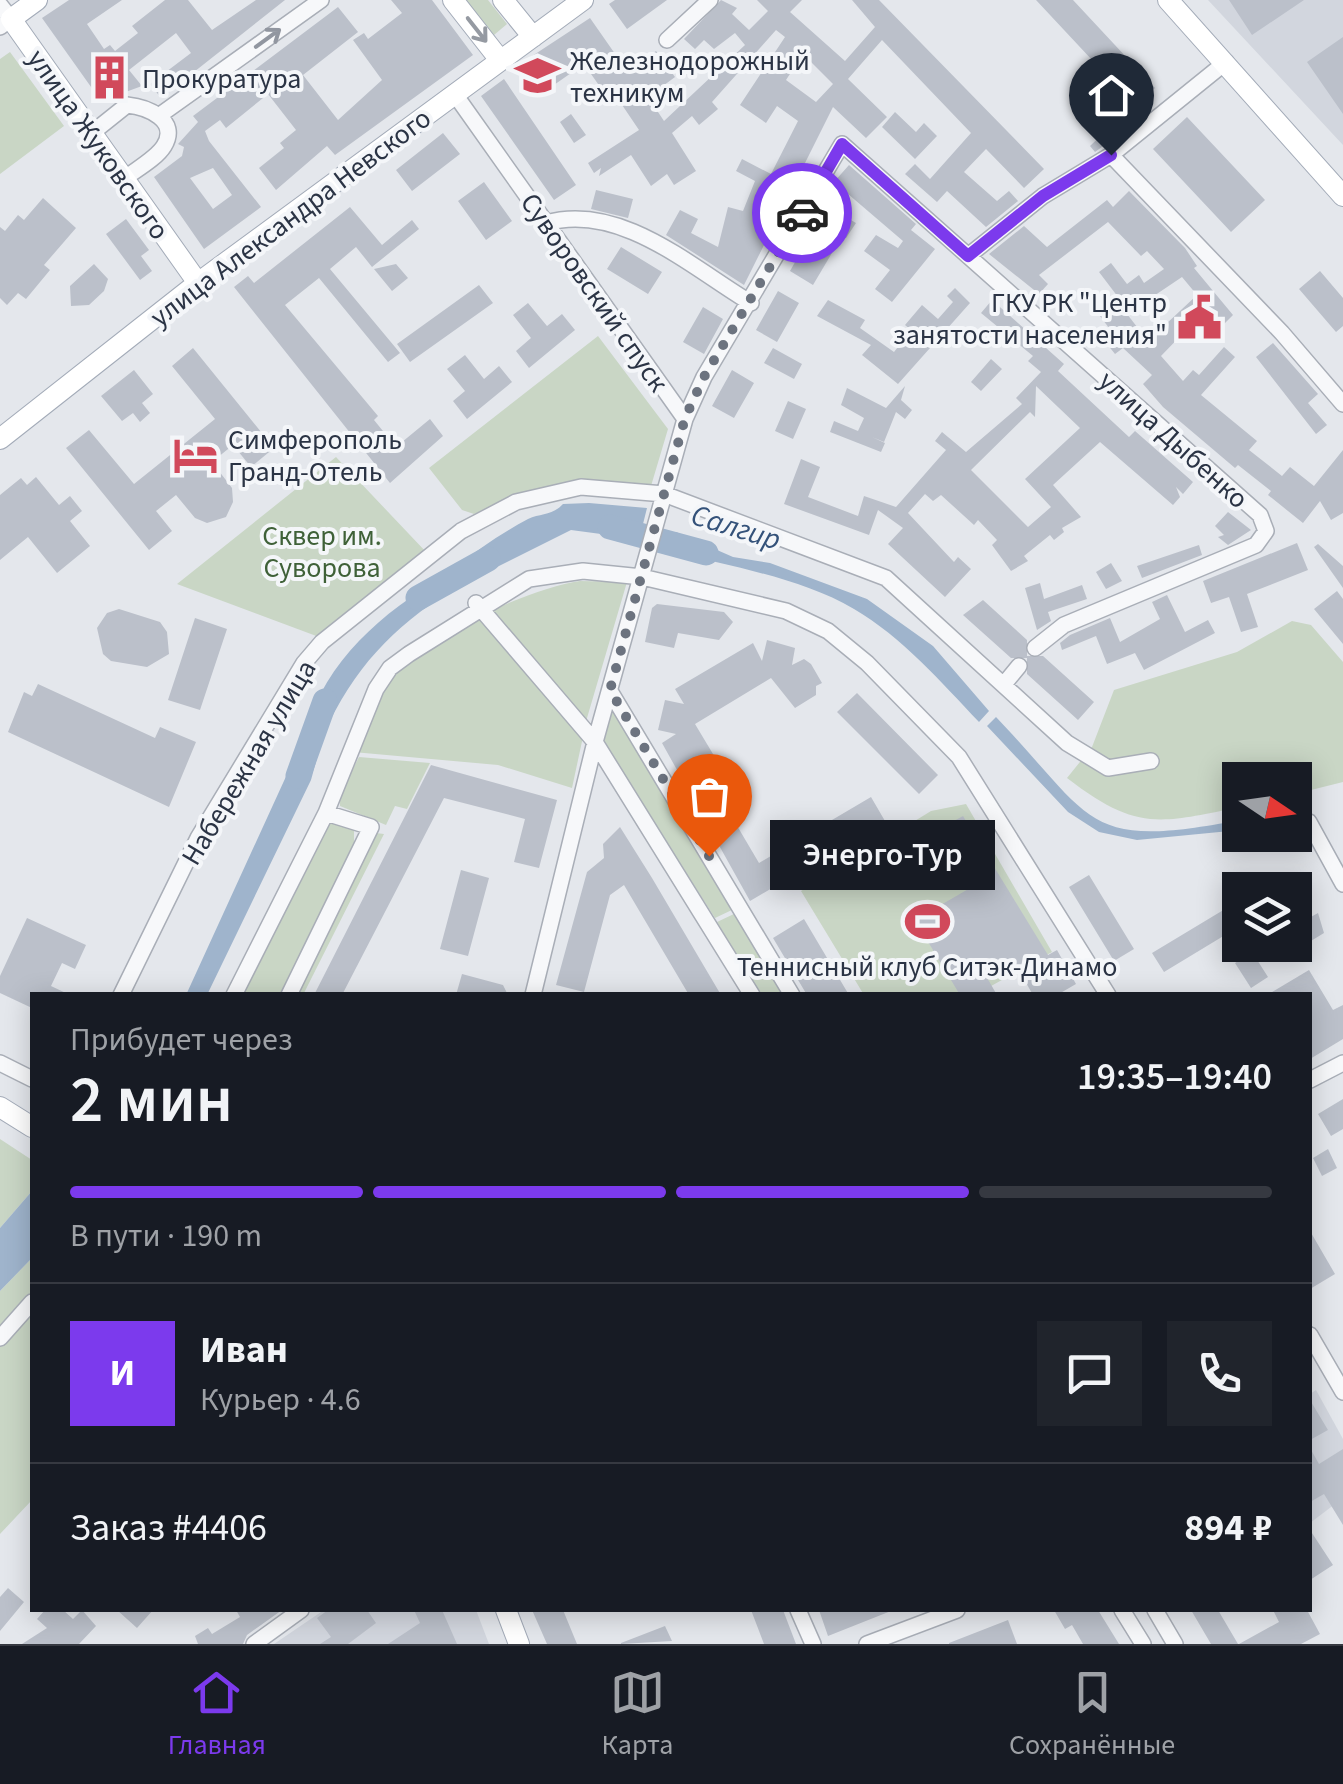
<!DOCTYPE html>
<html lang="ru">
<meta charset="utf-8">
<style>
:root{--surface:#171b24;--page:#20242c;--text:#f1f3f6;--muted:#9ea1a6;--line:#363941;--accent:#7c3aed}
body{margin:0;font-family:"Source Sans 3",sans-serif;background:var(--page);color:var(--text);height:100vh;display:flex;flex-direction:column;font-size:38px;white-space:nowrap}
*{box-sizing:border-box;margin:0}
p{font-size:32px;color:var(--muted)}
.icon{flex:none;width:55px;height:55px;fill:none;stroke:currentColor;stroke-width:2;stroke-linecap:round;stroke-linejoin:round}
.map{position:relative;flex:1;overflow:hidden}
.drawer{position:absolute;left:30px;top:992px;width:1282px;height:620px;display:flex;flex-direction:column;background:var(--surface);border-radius:0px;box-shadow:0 5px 25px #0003}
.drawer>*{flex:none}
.needle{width:65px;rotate:103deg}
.fabs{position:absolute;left:1222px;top:762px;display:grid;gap:20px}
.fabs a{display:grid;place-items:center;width:90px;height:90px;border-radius:0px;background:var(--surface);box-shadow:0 5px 25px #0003;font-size:50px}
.pin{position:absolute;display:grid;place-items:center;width:85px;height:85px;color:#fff;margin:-102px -42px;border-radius:50% 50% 50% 0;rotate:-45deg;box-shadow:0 0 10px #0007}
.pin .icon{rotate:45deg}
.courier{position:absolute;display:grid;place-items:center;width:100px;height:100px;margin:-50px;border:8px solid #7c3aed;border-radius:50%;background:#fff;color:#222;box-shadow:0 2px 12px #0007}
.bubble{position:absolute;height:70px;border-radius:0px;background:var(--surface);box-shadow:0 5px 25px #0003;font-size:32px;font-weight:600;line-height:70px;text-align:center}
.overview em{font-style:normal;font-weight:600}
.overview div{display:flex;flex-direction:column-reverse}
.overview{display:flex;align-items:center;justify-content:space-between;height:170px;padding:0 40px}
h1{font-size:65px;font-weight:600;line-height:75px}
.bar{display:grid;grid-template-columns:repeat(4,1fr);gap:15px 10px;align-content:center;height:120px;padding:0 40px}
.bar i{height:12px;border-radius:8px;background:var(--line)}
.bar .on{background:var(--accent)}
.bar p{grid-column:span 4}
.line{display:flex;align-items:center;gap:25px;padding:0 40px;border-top:2px solid var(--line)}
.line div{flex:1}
.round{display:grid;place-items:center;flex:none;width:105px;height:105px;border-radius:0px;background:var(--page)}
.tabs{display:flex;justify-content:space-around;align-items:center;height:140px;border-top:2px solid var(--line);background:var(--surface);font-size:28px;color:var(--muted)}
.tabs a{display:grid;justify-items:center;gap:5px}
.tabs .on{color:var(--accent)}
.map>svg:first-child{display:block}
.built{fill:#d2d6de}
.green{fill:#c9d6c5}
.water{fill:#9fb4cc}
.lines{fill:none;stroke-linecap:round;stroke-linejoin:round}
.river{stroke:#9fb4cc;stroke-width:25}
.building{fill:#bbc0ca;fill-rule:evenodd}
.minor-casing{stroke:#a9aeb7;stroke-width:18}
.major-casing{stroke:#a3abb8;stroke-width:22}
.minor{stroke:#f7f8fa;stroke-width:15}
.major{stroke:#fff;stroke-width:20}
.oneway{stroke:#959aa2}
.oneway2{stroke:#9196a0}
.done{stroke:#6c737f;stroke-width:10;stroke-dasharray:0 18}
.route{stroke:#7c3aed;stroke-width:12}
.labels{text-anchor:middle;stroke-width:8;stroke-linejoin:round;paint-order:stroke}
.poi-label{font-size:28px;fill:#2b3445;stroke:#f4f6f9;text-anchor:start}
.street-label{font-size:28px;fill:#2b3445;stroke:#f4f6f9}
.park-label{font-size:28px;fill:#3f6138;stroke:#f4f6f9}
.water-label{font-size:30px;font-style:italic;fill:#34527a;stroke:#f4f6f9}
</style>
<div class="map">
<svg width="1343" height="1644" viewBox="0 0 1343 1644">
<rect width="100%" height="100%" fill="#e4e7ec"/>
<path class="built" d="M1208 0H1343V145Z
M1316 1390 1343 1439V1498L1310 1523V1394Z
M324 1610H476L489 1644H274Z"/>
<path class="green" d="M466 0H488L507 24 494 35Z
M10 52 64 126 0 174V59Z
M598 336 668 429 651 486 569 483 525 493 474 514 462 510 429 468Z
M336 457 427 553 319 637 177 584Z
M580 581 627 582 587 718 572 788 498 765 353 752C364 730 372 701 387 681 420 638 527 589 580 581Z
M1292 621 1311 625 1343 662V782L1295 794V780H1240V807C1158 824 1136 831 1067 778L1092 747 1114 690 1237 652Z
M612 706 734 909 715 918 601 741Z
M359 757 430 763 407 809 395 806 386 825 340 806V794Z
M966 804 1052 952 975 995H864L801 891 931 811Z
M332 822 354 830V850L282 995H241L327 825Z
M376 833 384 834 303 995H297Z
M736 913 785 995H760L717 922Z
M0 1139 32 1160V1191L0 1228Z
M32 1258V1500L0 1534V1291Z"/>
<path class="water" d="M589 503 647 508 641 532 631 538 571 530 465 583 455 568C478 549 502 533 528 519 541 513 552 516 563 504Z
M676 532 733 557 770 563 867 599 933 646 989 711 979 722C941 682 902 637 854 609 799 577 731 567 671 551Z
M443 577 453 589C390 630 355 667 323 735L307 730C324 662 384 611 443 577Z
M996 717C1096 822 1084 850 1240 820V830L1137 840 1099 832 1068 812 987 726Z
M304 746 319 751 311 780 207 995H186L294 759Z
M32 1191V1258L0 1291V1228Z"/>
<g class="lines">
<path class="river" d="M610 527 706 553
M418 598 488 559
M298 776 325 701"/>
</g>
<path class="building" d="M69 0H122L87 24 104 49 110 45 115 51 138 33 132 26 165 0H188L212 30 256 0H285L161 98 150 84 191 53 176 33 129 70 142 86 101 101 42 18Z
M391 0H432L473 55 335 155 327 146 276 190 259 168 284 148 280 143 296 130 268 94 226 128 220 120 205 131 209 141 261 207 204 249 154 177 182 156 184 147 178 144 198 122 193 116 338 7 358 32 303 75 338 120 382 80 353 40 364 33 368 39 402 13ZM213 168 232 195 213 209 190 178Z
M615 0H667L627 29 609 4Z
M721 0 737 8 732 14 749 30 768 11 757 0H802L790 12 845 61 875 27 852 0H879L1044 169 1024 188 986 149 964 172 997 201 1009 191 1018 201 986 227 947 191 937 202 905 174 915 164 930 179 971 133 882 40 848 79 887 117 866 138 833 107 744 285 666 235 680 210 698 219 691 233 718 247 728 207 743 211 755 181 736 171 742 159 771 174 798 121 777 106 766 123 740 105 785 37 776 30 712 102 718 109 699 125 692 116 672 133 696 171 674 185 667 174 651 186 631 155 599 176 601 168 594 173 588 163 639 130 616 96 610 101 584 64 541 94 520 64 590 18 627 71 656 51 675 77 648 97 664 121 745 45 735 33 714 49 704 40 695 49 684 39ZM803 54 833 84 816 102 786 80Z
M1036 0H1073L1155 88 1135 106Z
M1229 0H1304L1252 35Z
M1343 37V114L1307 62Z
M504 79 576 185 554 200 481 96Z
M895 112 916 132 924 123 937 136 915 159 882 127Z
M571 114 586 135 574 143 560 122Z
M1187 117 1265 200 1231 232 1153 149Z
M1113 124 1121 133 1095 152 1090 146Z
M443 133 460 154 412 191 396 170Z
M849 165 916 224 911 230 935 249 892 302 875 289 890 270 864 251 876 235 898 248 903 241 834 182Z
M484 182 512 221 486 240 458 201Z
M596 190 633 199 628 218 591 209Z
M1129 191 1185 248 1197 266 1194 268 1233 315 1218 330 1216 326 1200 338 1190 326 1161 356 1183 381 1193 370 1199 375 1224 347 1235 357 1201 395 1257 441 1249 450 1282 476 1290 467 1314 486 1343 450V513L1331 520 1320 501 1303 523 1268 495 1271 491 1238 465 1235 468 1163 407 1143 384 1152 375 1123 348 1115 354 1103 339 1112 332 1100 316 1118 297 1099 272 1111 263 1127 284 1139 275 1144 283 1164 269 1147 251 1141 256 1108 222 1039 275 1048 284 1039 294 989 254 1024 226 1047 247 1107 200 1113 207ZM1182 277 1197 295 1148 341 1127 314Z
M43 198 76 228 44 265 50 270 26 299 18 293 7 305 0 298V227L5 231 18 215 24 220Z
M827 206 856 223 846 238 842 236 813 285 790 271Z
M350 207 382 245 412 220 419 229 372 267 356 247 330 269 400 353 388 362 319 278 285 305 378 416 374 420 396 447 430 419 443 436 390 483 234 287 248 276 254 283Z
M126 219 149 250 141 256 152 271 140 280 106 234Z
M621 247 662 272 648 294 607 269Z
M94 264 108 279 104 291 89 305 71 306 70 286Z
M396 264 408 278 392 291 374 269Z
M1320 271 1343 298V326L1336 332 1299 289Z
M479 285 493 303 410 362 397 344Z
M955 288 970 303 898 384 862 355 871 345 817 316 828 300 865 320 860 328 894 352 911 330 905 325 922 305 938 319 953 302 947 296Z
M778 291 799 303 777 342 756 330Z
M992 300 1064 364 1058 371 1129 437 1135 431 1193 482 1183 494 1176 487 1180 497 1173 505 1100 442 1053 485 1081 517 1062 528 1064 532 1054 540 1050 535 1024 556 1028 561 1011 571 992 545 997 540 978 520 974 525 941 495 933 501 925 494 908 513 954 562 958 557 971 569 945 597 888 544 903 528 878 510 869 535 784 504 801 459 820 467 808 497 858 516 864 496 896 507 946 450 935 441 942 432 966 452 1022 404 1016 398 1041 372 1028 361 1033 356 981 313ZM1036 386 1080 428 1025 479 1051 507 1028 527 971 470 1030 412 1035 417Z
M528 303 547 326 562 314 575 330 529 368 516 351 531 338 513 315Z
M703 307 723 319 704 354 683 342Z
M1273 343 1318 394 1308 403 1327 425 1316 434 1256 357Z
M193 348 274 448 251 467 233 445 212 462 232 488 233 502 226 517 207 523 195 518 176 495 156 511 172 531 149 550 66 448 89 430 134 484 215 419 172 366Z
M773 348 802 364 794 379 764 363Z
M465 355 484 379 499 366 512 382 467 419 453 401 465 391 447 369Z
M991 359 1002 369 981 391 971 382Z
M134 370 153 394 142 403 150 413 140 422 133 413 122 421 101 396Z
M732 370 754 383 734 418 712 406Z
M905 386 901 400 912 410 905 419 896 412 884 442 872 437 885 443 881 452 830 432 834 421 858 431 864 418 841 405 847 388 886 408Z
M788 401 806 409 793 439 775 431Z
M36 477 59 505 70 496 82 511 70 521 90 546 57 573 28 537 0 560V495L21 478 27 485Z
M1228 512 1251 530 1228 545 1218 537 1224 535 1215 526Z
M1297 543 1308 570 1247 594 1258 627 1241 632 1229 597 1211 603 1203 581Z
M1318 544 1343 566V588L1314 547Z
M1199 545 1202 555 1142 578 1137 566Z
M1111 563 1122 581 1106 589 1096 572Z
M1040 583 1044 599 1082 585 1087 599 1048 612 1051 621 1037 630 1025 588Z
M1337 591 1343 599V644L1314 609Z
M1167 595 1185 632 1208 620 1215 633 1144 670 1135 653 1107 664 1096 636 1062 650 1060 643 1070 635 1110 618 1120 642 1160 619 1152 602Z
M983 600 1027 640V656H1043L1094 702 1078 720 1027 674V658H1011L963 615Z
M657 604 724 612 733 622 719 640 678 633 674 648 645 642 652 608Z
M119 609 160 622 167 632 169 654 147 667 111 661 103 654 97 628 107 613Z
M195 618 227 629 200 710 168 700Z
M767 640 795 648 792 665 804 659 811 664 822 683 816 686V695L795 708 771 678 695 724 737 794 723 802 759 863 871 797 885 821 750 901 662 743 676 734 658 730 665 700 684 704 675 689 753 643 762 661Z
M38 684 155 738 160 727 196 742 169 807 8 732 24 692 32 696Z
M857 693 938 775 919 794 837 712Z
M431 765 557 800 539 868 514 862 525 819 444 798 342 995H314Z
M963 816 1048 955 1057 950 1076 984 1057 995H1033L1013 960 986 976 997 995H960L915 920 977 884 943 827Z
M620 827 652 878 721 995H689L624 885 610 895 584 992 556 985 587 872 604 858 603 844Z
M461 870 489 878 468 956 440 949Z
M1089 875 1134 949 1114 961 1069 887Z
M1240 900V926L1164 972 1152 953Z
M1318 913 1324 933 1306 944 1299 932 1295 934V914L1309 918Z
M27 918 86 945 75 969 62 963 51 986 70 995H32V1008L0 993V976Z
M804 919 849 995H807L773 938Z
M1252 952 1268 977 1251 988 1235 963Z
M1309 970 1333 1010 1343 1005V1039L1310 1059V995H1267Z
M462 974 503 985 508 995H456Z
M1343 1099V1129L1331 1136 1318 1114Z
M1328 1149 1337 1168 1322 1176 1313 1158Z
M1310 1231 1335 1274 1310 1289Z
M1310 1400 1328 1430 1310 1440Z
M1310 1448 1319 1464 1343 1449V1525L1324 1494 1310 1502Z
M1310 1530 1333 1565 1310 1580Z
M8 1588 24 1602 0 1631V1597Z
M45 1610H63L73 1619 82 1610 96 1626 79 1644H22L47 1628 37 1619Z
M117 1610H153L137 1628Z
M236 1610H282L247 1635 243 1644H198L195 1636 208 1628 212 1634 240 1617Z
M328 1610H367L376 1623 348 1644H320L331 1637 317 1618Z
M414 1610H442L457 1644H388L420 1623Z
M532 1610H563L577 1644H547Z
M751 1610H783L796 1644H764Z
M819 1610H891V1611L828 1636Z
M1054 1610H1098L1119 1644H1083L1072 1625 1065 1629Z
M1191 1610H1218L1238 1644H1211Z
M1273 1610H1307L1320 1634 1301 1644H1239L1279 1622Z
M1008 1620 1017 1644H949V1643Z
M665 1626 672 1641 621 1644V1643Z"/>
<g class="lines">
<defs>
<path id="minor" d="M0 5 11 19 0 27
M667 40 710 0
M454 93 685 419 595 742 533 995
M160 115 321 0
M92 133 127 105C147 107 180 120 164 146 156 159 135 170 124 179
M1111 155 1282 333 1343 404
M546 223C620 202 691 267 751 303
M968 256 1043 196 1111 155 1226 62
M685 419 704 377 842 144 1260 515 1266 531 1256 545 1064 625 1035 648
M476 603 595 742 752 995
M1005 683 1019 666
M610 691 792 995
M1309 822 1343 884
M121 995 198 838 304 663 322 642 461 531 516 502 581 487 664 494 886 578 1067 743 1108 768 1151 761
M234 995 326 813
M289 995 371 827 326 813 376 689 390 668 409 654 529 579 583 571 642 577 786 611 828 631 867 663 959 757 1108 995
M0 1063 32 1079
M1310 1080 1343 1063
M1310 1335 1343 1392
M0 1338 32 1302
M798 1610 813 1644
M1122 1610 1143 1644
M1155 1610 1175 1644
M254 1644 301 1610
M867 1644 957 1610"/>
<path id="major" d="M37 0 11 19 198 283
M453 0 500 60
M503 0 533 37
M1168 0 1343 196
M0 439 198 283 583 0
M0 1107 32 1127
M506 1610 519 1644"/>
</defs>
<use href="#minor" class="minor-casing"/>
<use href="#major" class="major-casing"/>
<use href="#minor" class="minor"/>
<use href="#major" class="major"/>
</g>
<defs><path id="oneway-shaft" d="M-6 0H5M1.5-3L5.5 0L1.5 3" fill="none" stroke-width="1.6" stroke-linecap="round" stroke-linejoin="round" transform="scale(2.5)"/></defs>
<use class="oneway" href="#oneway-shaft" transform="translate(477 30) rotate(52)"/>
<use class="oneway2" href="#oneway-shaft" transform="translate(268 38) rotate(-36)"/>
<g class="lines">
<path class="done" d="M709 856 610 690 685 418 704 377 802 213"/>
<path class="route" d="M802 213 842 144 968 256 1043 196 1111 155"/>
</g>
<defs>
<symbol id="university-bare" viewBox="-9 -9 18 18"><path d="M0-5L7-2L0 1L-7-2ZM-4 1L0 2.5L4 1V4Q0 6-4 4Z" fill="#d1495b" stroke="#f4f6f9" stroke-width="2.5" paint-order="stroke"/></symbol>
<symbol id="building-bare" viewBox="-9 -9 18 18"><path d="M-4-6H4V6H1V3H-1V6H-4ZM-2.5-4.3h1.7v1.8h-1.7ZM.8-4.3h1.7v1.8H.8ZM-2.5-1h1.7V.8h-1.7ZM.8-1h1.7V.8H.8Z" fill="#d1495b" stroke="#f4f6f9" stroke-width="2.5" paint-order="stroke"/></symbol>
<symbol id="civic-bare" viewBox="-9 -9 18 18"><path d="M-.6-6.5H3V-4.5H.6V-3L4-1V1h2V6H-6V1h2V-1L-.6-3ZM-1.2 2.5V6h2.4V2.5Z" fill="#d1495b" stroke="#f4f6f9" stroke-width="2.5" paint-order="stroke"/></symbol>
<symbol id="hotel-bare" viewBox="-9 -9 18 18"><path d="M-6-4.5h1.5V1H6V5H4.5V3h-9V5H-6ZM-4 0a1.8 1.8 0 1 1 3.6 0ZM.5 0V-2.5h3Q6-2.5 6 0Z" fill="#d1495b" stroke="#f4f6f9" stroke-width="2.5" paint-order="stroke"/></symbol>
<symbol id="stadium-bare" viewBox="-9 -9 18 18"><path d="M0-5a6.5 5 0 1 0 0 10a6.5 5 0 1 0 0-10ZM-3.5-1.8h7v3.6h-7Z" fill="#d1495b" stroke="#f4f6f9" stroke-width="2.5" paint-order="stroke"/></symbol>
</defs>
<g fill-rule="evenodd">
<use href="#university-bare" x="506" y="44" width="63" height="63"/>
<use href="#building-bare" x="78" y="46" width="63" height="63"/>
<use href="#civic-bare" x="1168" y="286" width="63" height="63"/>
<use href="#hotel-bare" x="164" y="424" width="63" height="63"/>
<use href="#stadium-bare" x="896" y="890" width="63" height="63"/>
</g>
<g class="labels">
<g class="poi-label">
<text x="570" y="70">Железнодорожный<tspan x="570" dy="32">техникум</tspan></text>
<text x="142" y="88">Прокуратура</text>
<text x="1167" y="312" text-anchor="end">ГКУ РК "Центр<tspan x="1167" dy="32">занятости населения"</tspan></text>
<text x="228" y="449">Симферополь<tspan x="228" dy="32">Гранд-Отель</tspan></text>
<text x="927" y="976" text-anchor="middle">Теннисный клуб Ситэк-Динамо</text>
</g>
<g class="street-label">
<text transform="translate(99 144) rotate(55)" y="10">улица Жуковского</text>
<text transform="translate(290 217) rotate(-37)" y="10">улица Александра Невского</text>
<text transform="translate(595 292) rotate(55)" y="10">Суворовский спуск</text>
<text transform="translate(1174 439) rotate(42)" y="10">улица Дыбенко</text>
<text transform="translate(248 762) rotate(-59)" y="10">Набережная улица</text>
</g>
<g class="park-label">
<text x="322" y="545">Сквер им.<tspan x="322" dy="32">Суворова</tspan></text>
</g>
<g class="water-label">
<text transform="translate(736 527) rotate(17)" y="10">Салгир</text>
</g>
</g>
</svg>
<div class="fabs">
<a><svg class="needle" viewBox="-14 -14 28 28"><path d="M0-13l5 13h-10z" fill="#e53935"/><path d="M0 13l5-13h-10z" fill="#9ea1a6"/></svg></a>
<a><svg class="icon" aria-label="layers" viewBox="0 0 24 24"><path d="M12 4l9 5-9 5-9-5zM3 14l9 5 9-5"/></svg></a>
</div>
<div class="pin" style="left:709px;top:856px;background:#ea580c"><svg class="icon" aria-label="bag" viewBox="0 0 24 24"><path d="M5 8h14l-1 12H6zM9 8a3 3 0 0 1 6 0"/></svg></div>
<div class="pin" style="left:1111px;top:155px;background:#1f2937"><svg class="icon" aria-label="home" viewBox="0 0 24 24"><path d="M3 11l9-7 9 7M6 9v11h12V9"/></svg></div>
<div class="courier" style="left:802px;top:213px"><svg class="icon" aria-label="car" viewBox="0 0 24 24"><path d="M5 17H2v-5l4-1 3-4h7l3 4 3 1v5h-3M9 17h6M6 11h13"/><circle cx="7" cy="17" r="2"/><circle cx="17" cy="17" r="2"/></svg></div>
<div class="bubble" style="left:770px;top:820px;width:225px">Энерго-Тур</div>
<section class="drawer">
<div class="overview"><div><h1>2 мин</h1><p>Прибудет через</p></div><em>19:35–19:40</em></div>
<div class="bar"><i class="on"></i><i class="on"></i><i class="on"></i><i></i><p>В пути · 190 m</p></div>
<div class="line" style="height:180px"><b class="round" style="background:var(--accent);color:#fff">И</b><div><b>Иван</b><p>Курьер · 4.6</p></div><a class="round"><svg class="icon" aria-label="chat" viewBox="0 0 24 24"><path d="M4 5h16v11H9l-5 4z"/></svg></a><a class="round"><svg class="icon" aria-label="phone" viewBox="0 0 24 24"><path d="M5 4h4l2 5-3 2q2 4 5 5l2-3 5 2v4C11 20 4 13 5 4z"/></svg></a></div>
<div class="line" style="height:130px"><div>Заказ #4406</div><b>894 ₽</b></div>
</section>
</div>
<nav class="tabs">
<a class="on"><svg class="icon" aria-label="home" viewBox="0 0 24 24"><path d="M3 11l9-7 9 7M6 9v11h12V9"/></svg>Главная</a>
<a><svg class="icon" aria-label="map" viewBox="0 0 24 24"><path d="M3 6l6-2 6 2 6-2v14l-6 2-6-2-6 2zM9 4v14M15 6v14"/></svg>Карта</a>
<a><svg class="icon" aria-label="saved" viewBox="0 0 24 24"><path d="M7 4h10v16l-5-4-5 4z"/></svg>Сохранённые</a>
</nav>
